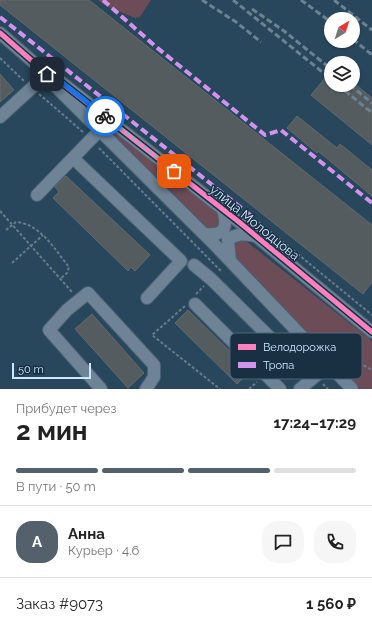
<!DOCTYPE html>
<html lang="ru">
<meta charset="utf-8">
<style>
:root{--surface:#fff;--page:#f6f6f6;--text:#222;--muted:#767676;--line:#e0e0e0;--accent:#54616c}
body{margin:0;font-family:Raleway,sans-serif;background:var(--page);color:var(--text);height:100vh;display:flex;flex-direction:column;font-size:15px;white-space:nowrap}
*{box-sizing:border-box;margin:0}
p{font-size:13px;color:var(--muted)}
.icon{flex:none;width:22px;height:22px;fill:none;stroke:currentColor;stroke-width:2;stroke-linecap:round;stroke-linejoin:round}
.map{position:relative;height:389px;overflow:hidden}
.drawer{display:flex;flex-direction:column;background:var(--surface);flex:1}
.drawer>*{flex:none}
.needle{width:26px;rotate:38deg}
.buttons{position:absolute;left:324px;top:12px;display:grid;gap:8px}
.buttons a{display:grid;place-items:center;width:36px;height:36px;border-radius:50%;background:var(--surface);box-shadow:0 1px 3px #0004;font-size:20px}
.scale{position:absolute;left:12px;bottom:10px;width:79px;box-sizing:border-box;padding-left:4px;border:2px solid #cbe7ff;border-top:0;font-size:11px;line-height:14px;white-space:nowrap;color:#cbe7ff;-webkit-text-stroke:3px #192f42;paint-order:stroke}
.pin{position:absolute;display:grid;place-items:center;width:34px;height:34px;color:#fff;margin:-17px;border-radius:8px;box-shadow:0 2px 6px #0006}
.courier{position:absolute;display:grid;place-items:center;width:40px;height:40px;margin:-20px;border:3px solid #1a73e8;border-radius:50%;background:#fff;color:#222;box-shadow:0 1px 5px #0007}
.headline em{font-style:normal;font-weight:700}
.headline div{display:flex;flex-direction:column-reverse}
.headline{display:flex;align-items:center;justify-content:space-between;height:68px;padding:0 16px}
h1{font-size:26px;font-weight:700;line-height:30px}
.bar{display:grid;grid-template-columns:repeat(4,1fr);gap:6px 4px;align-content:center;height:48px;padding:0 16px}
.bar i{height:5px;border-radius:3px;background:var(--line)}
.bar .current{background:var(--accent)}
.bar p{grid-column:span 4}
.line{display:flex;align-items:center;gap:10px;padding:0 16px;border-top:1px solid var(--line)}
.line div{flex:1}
.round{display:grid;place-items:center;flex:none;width:42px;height:42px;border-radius:16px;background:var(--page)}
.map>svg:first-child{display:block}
.green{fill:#6c4c57}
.building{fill:#545c5f;stroke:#636a6d}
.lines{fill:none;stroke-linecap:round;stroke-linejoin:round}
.minor-casing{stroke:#4a6173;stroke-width:14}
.path{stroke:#687c8c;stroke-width:2;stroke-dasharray:3 2;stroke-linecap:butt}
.minor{stroke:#6e8395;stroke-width:12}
.rail{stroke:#6c8292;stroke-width:3;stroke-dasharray:6 3;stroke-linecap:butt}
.quiet{stroke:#d193ec;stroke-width:4;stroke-dasharray:8 4;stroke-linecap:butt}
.cycleway-casing{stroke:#192f42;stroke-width:8}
.cycleway{stroke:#ff80c0;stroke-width:5}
.done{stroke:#92afc6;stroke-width:4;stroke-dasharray:0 7.2}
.route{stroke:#1a73e8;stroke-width:5}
.labels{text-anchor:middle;stroke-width:3;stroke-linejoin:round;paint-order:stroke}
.street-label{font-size:13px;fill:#cbe7ff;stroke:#192f42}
.key{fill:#192f42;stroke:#4e667b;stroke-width:1}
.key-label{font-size:11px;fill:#cbe7ff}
</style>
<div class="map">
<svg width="372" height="389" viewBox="0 0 372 389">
<rect width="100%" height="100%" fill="#28465c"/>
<path class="green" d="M98 0H151L140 17 135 18 104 5Z
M87 108 220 215 221 224 216 229H206Z
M242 239 246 241 372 341V389H360L330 356 232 258 231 253 235 241Z"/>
<path class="building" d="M0 0H89L372 225V282L363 294 0 5Z
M331 71V85H356L372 98V145L311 95Z
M0 74 14 90 0 102Z
M297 116 337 148 340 144 372 170V196L318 151 317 153 287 128Z
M66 176 150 255 135 271 131 267 128 271 53 198 59 192 55 187Z
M188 310 250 371 237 384 175 323Z
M92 314 144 373 128 388 75 329Z"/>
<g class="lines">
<defs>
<path id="minor" d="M0 33 47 74 52 75 239 222 372 332
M52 83 215 245 352 389
M0 117 47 74
M73 158 181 261 147 298
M37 195 100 130
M204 234C225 236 228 228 223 210
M230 260 228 240C236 233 245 234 255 236
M194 265 211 279 312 379
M195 304 280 389
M101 389 49 330 67 310 88 293 154 365V377L146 389
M300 389 330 364"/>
</defs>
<use href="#minor" class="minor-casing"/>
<path class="path" d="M0 58 24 81
M39 94 83 132
M99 148 221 271
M0 211 72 292
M255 219 372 315
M6 230 16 222C41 224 55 250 69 267L67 273 60 279
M12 263 43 235
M196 294 204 286
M185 306 152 335 220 389
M341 361 350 358 372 370
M323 384 328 389
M249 389 257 382"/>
<use href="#minor" class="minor"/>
<path class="rail" d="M202 0 236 22 261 42
M233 0 331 79
M301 0 331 22
M334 0 372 30
M252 9 284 31 331 69
M353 39 372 55
M338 85 372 113
M350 85 372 103"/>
<path class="quiet" d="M103 0 155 46 265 135 281 130 372 203
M0 17 254 218"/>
<defs>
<path id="cycleway" d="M0 33 47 74 52 75 239 222 372 332"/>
</defs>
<use href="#cycleway" class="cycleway-casing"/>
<use href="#cycleway" class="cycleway"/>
</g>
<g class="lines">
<path class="done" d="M105 116 174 171"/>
<path class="route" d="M47 74 52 75 105 116"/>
</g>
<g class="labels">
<g class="street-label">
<text transform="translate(255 222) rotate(39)" y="5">улица Молодцова</text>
</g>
</g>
<rect x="230" y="333" width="132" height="46" rx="6" class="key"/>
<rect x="238" y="344" width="18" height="6" fill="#ff80c0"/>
<rect x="238" y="362" width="18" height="6" fill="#d193ec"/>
<g class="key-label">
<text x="263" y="351">Велодорожка</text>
<text x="263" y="369">Тропа</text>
</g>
</svg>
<div class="buttons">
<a><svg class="needle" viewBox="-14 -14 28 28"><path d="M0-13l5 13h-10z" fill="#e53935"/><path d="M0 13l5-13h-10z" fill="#767676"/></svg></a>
<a><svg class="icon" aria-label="layers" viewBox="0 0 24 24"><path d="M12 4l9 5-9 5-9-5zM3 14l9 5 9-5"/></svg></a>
</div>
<div class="scale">50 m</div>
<div class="pin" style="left:174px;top:171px;background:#ea580c"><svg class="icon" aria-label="bag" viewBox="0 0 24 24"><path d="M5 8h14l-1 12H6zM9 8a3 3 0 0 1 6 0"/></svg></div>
<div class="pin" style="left:47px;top:74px;background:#1f2937"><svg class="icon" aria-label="home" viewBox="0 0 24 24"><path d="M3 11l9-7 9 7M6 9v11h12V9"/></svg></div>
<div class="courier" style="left:105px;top:116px"><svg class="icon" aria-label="bike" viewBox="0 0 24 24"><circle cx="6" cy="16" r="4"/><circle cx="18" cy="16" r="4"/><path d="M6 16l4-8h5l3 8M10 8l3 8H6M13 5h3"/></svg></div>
</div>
<section class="drawer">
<div class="headline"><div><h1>2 мин</h1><p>Прибудет через</p></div><em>17:24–17:29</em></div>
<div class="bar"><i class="current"></i><i class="current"></i><i class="current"></i><i></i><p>В пути · 50 m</p></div>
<div class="line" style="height:72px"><b class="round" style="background:var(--accent);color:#fff">А</b><div><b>Анна</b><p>Курьер · 4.6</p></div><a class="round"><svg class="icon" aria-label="chat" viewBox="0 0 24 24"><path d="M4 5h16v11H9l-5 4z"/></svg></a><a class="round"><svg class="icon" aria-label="phone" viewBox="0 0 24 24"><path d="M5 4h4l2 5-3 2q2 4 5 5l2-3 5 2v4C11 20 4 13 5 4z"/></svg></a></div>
<div class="line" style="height:52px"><div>Заказ #9073</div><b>1 560 ₽</b></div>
</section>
